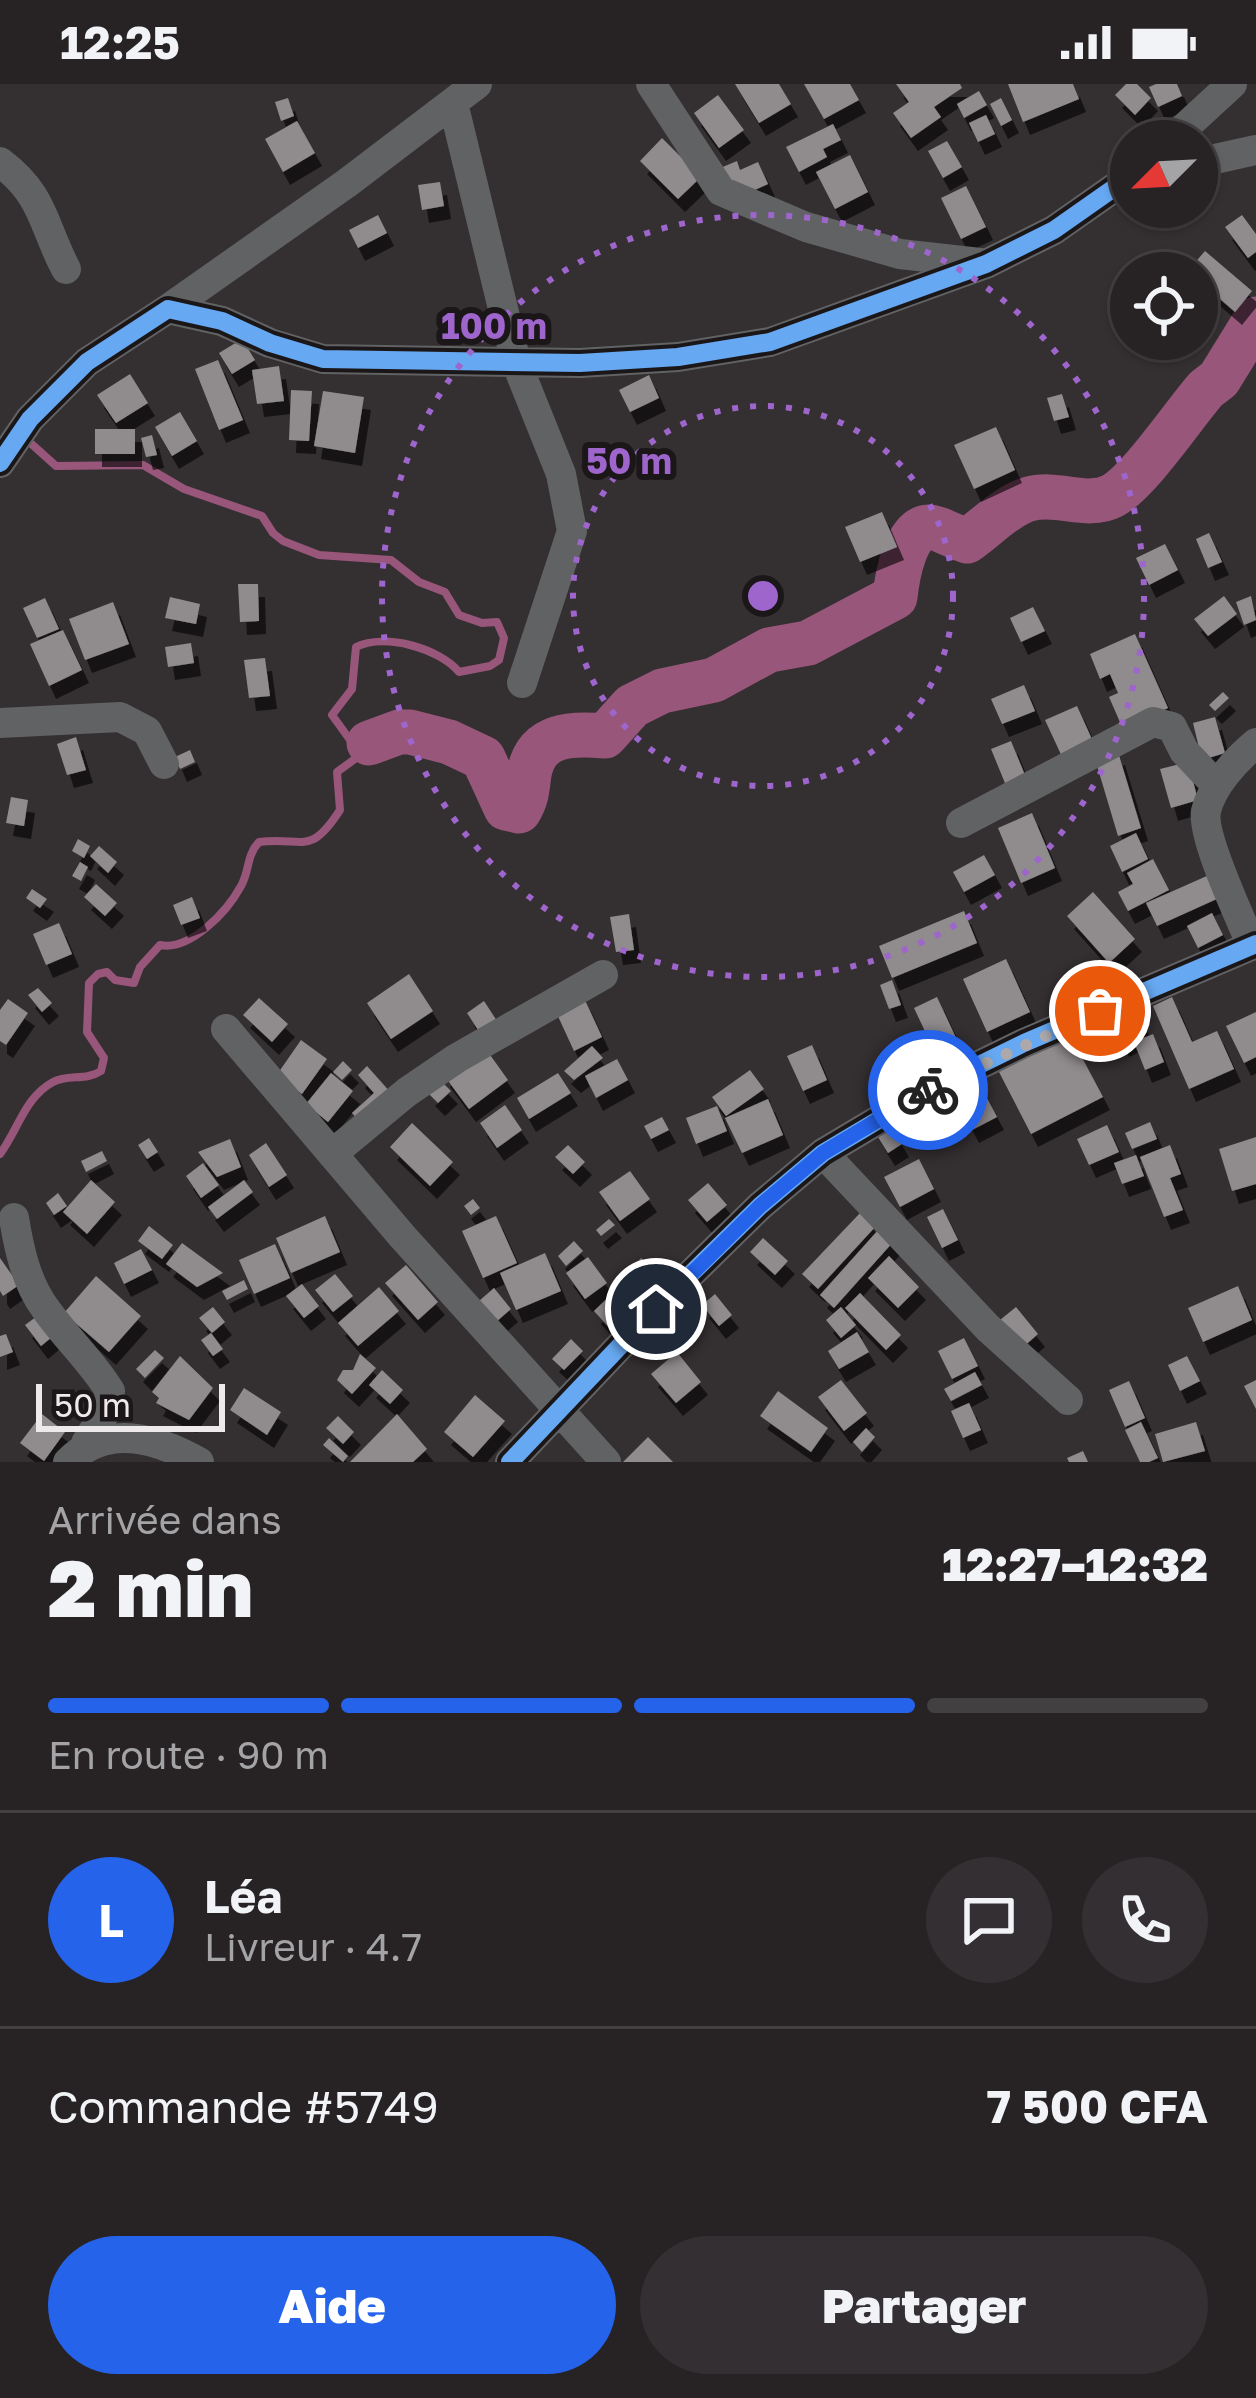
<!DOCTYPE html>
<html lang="fr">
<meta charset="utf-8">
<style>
:root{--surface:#272325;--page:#332f32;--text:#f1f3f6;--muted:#a4a4a7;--line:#434042;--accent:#2563eb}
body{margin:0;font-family:"Golos Text",sans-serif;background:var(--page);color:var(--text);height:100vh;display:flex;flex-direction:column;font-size:45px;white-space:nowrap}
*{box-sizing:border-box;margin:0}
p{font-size:39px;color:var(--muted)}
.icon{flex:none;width:66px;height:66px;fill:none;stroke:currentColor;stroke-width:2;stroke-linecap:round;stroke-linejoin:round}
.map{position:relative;height:1378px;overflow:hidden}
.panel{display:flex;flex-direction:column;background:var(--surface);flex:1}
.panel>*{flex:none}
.needle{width:78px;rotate:246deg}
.controls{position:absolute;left:1110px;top:36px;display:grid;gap:24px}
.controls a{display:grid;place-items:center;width:108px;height:108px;border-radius:50%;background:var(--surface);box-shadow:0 3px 9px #0004,0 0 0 3px var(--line);font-size:60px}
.scale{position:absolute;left:36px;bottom:30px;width:189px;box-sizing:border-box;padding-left:12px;border:6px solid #eee9eb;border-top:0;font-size:33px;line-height:42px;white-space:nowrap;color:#eee9eb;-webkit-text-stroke:9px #1b1719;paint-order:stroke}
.pin{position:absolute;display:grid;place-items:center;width:102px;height:102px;color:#fff;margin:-51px;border:6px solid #fff;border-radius:50%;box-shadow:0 3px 12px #0007}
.courier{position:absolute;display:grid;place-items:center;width:120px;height:120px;margin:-60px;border:9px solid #2563eb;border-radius:50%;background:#fff;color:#222;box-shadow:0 3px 15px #0007}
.head em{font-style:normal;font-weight:800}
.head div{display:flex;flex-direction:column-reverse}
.head{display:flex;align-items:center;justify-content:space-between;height:204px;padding:0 48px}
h1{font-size:78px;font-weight:800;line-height:90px}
.bar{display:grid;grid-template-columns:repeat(4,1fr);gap:18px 12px;align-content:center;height:144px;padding:0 48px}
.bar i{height:15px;border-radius:9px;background:var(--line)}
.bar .selected{background:var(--accent)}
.bar p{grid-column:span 4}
.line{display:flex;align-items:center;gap:30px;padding:0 48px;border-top:3px solid var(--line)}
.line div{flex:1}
.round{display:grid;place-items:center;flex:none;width:126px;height:126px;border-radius:63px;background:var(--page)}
.cta{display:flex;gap:24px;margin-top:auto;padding:24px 48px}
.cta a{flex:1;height:138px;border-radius:72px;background:var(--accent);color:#fff;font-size:48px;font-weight:800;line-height:138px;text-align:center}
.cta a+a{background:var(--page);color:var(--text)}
.status{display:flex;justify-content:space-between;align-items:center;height:84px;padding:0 60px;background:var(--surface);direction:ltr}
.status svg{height:33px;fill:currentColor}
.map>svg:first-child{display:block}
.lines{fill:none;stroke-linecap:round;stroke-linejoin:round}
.stream{stroke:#98567a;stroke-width:8}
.river{stroke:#98567a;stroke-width:45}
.building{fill:#908b8d;filter:url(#shadow)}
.minor{stroke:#616263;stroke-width:30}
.cycleway-casing{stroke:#1b1719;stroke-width:26}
.cycleway{stroke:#66a8f1;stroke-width:18}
.done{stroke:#ada8aa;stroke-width:12;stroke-dasharray:0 21.6}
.route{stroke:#2563eb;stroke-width:15}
.ring{fill:none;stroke:#9e65cc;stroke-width:6;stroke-dasharray:6 12}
.centre{fill:#9e65cc;stroke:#1b1719;stroke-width:6}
.ring-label{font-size:36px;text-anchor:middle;font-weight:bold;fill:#9e65cc;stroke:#1b1719;stroke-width:12;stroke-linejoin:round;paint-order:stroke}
</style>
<div class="status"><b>12:25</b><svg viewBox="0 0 49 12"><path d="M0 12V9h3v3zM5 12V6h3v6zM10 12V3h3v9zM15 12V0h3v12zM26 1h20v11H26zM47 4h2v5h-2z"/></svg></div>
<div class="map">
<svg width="1256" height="1378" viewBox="0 0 1256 1378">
<defs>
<filter id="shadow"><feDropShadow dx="7" dy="13" stdDeviation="0" flood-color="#0009"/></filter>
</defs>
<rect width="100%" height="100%" fill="#342f31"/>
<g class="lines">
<path class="stream" d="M26 355 56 382 143 381 184 405 262 432 273 449 283 457 319 471 391 476 419 498 445 508 459 531 482 539 497 538 504 554 499 576 490 582 459 588C439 564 385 549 356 563L352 605 332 631 353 660 369 659
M0 1070C18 1046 25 1013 53 998 68 990 86 997 101 987L104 974 87 948 89 899 98 890 107 888 115 896 134 899 140 883 160 861C190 867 227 828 241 802 250 786 246 772 259 758 303 752 309 774 340 726L337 688 359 672 368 660"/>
<path class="river" d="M369 659 399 648H410L449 658 483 674 506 724 519 727C527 714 527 705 529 690 536 649 572 649 605 652L632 622 662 607 714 596 769 566 808 559 895 513C897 494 905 444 929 443 938 443 956 454 967 457 987 443 1005 423 1029 415 1058 407 1087 425 1112 412 1139 398 1184 330 1206 305L1219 295 1256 235"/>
</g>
<path class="building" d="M735 0H779L791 20 759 39Z
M804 0H850L859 16 824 35Z
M896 0H960L962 4 934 23 941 33 911 54 893 29 909 18Z
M1008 0H1073L1079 15 1023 38Z
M1126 0H1137L1151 14 1135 31 1115 11Z
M1156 0H1177L1182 12 1158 23 1149 3Z
M979 7 987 21 964 34 957 20Z
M718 11 744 46 719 64 694 29Z
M288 14 294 32 281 37 275 18Z
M1001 14 1012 36 1001 42 990 20Z
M986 31 995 50 978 58 969 39Z
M297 37 315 69 283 88 265 55Z
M833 40 841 56 823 65 827 73 799 88 786 63Z
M662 54 701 93 678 115 640 77Z
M947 57 962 83 943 94 928 67Z
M850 71 868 108 835 125 816 88Z
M737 77 740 86 758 78 768 100 742 112 718 85Z
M440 98 444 122 422 126 418 101Z
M966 102 986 143 961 155 941 114Z
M378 131 387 149 358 164 349 146Z
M1242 131 1256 150V168L1248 174 1225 143Z
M1205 167 1252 207 1235 228 1197 195V189H1186Z
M242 255 255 276 232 290 219 269Z
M218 276 243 336 219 346 195 285Z
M279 282 284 317 257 320 252 286Z
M130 290 148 319 116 339 97 311Z
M649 291 659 314 630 328 619 306Z
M291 306 312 307 309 357 289 356Z
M323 307 364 313 355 369 314 362Z
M1062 310 1069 333 1054 337 1047 314Z
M180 328 197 357 172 372 155 343Z
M996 343 1015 386 974 405 954 361Z
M95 345H135V370H95Z
M152 351 157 371 146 373 141 354Z
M882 428 897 463 860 478 845 443Z
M1209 449 1222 478 1208 484 1196 455Z
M1165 460 1178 486 1149 501 1136 474Z
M238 500H258L259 537 240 538Z
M1224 512 1237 530 1208 552 1194 535Z
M1251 512 1256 536 1244 541 1236 518Z
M170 513 200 520 196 540 165 534Z
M45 514 59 545 37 554 23 524Z
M113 518 129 560 85 576 69 535Z
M1033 523 1045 547 1021 558 1010 534Z
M63 546 82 586 49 602 30 560Z
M1135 550 1168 624 1123 645 1109 613 1118 609 1110 590 1100 595 1090 570Z
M191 559 194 579 168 583 165 563Z
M265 574 270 612 249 614 244 576Z
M1024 601 1035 627 1002 640 991 615Z
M1223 608 1229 614 1215 627 1209 621Z
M1077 622 1095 662 1064 677 1045 636Z
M1215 633 1225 669 1202 676 1193 639Z
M76 653 86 686 67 691 57 660Z
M1011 657 1027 696 1007 704 991 665Z
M190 666 195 678 180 685 175 673Z
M1118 668 1141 744 1118 752 1095 675Z
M1188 678 1198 716 1171 724 1160 685Z
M11 713 28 716 24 742 6 739Z
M1032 729 1055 784 1021 799 998 744Z
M1136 749 1148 775 1122 788 1110 762Z
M78 755 90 762 84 774 72 767Z
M99 762 117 778 108 789 90 772Z
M984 771 995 791 964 808 953 788Z
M1153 775 1169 806 1128 827 1118 808 1133 800 1127 789Z
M80 778 88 783 81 797 72 792Z
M1209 791 1219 814 1157 842 1146 819Z
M96 800 117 819 105 832 84 813Z
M32 805 47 815 40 824 26 814Z
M1093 808 1135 855 1109 879 1067 832Z
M192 813 200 834 181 841 173 821Z
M964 827 977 859 892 894 879 862Z
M1212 829 1223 851 1198 864 1187 842Z
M629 830 634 866 616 868 610 833Z
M59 839 72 870 46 881 33 850Z
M1006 875 1030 928 987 948 963 895Z
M409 890 433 927 391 955 367 919Z
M892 896 901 921 889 925 880 901Z
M38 904 52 919 42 928 28 911Z
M937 913 963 969 940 979 914 924Z
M1172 913 1192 958 1217 947 1234 985 1189 1005 1153 922Z
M259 914 288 940 272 958 243 931Z
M584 914 602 953 574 967 556 928Z
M8 915 28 929 6 961 0 957V926Z
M484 917 499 940 482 952 467 929Z
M1256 928V973L1244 979 1226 942Z
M1138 930 1147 948 1122 960 1114 942Z
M1153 950 1164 978 1145 986 1134 958Z
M1070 951 1103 1013 1031 1050 999 988Z
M301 956 327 975 302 1010 276 992Z
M483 961 508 996 469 1025 443 990Z
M812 961 827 996 803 1007 787 972Z
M592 962 603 974 574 996 564 987Z
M617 975 628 996 596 1014 585 992Z
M343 977 352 986 342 996 333 988Z
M367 982 392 1010 360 1038 352 1029 374 1009 358 991Z
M750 986 764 1005 726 1032 712 1013Z
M331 989 353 1007 328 1038 306 1020Z
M558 989 571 1009 529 1035 517 1014Z
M441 997 451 1007 438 1019 428 1009Z
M980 1001 997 1033 972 1046 955 1014Z
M768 1015 783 1051 742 1069 725 1034Z
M505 1021 522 1046 497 1064 480 1039Z
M717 1022 727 1047 696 1060 686 1034Z
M662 1033 669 1046 651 1055 644 1042Z
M1150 1038 1157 1055 1132 1065 1125 1049Z
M412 1039 453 1078 430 1102 390 1063Z
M1107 1041 1119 1068 1089 1081 1077 1055Z
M893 1045 902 1060 888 1069 878 1053Z
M1256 1053V1100L1232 1107 1219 1065Z
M149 1054 158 1068 147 1075 138 1061Z
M230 1055 241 1083 217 1093 198 1068Z
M266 1059 287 1091 269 1103 249 1071Z
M568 1061 585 1078 573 1090 555 1073Z
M1170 1061 1181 1090 1170 1094 1183 1126 1164 1133 1140 1073Z
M102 1067 107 1077 86 1088 81 1077Z
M1136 1071 1144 1092 1122 1100 1114 1079Z
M919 1075 934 1105 900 1123 884 1093Z
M203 1079 219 1101 201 1114 186 1092Z
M630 1087 650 1115 620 1137 599 1108Z
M91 1096 115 1118 87 1150 63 1128Z
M244 1096 253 1108 217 1135 208 1123Z
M708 1099 727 1121 707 1138 688 1116Z
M58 1109 67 1122 54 1131 46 1119Z
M473 1115 480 1124 471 1131 464 1122Z
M943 1125 958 1156 942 1164 927 1133Z
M861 1128 876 1142 818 1205 802 1190Z
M325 1132 340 1168 291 1189 276 1154Z
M496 1132 517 1179 483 1194 462 1147Z
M609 1135 615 1141 601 1152 596 1146Z
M149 1142 173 1161 162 1175 138 1157Z
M880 1144 894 1157 834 1224 820 1211Z
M763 1154 788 1177 775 1191 750 1168Z
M574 1157 583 1167 566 1182 558 1172Z
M182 1159 223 1189 197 1203 166 1180Z
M275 1160 290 1194 254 1210 239 1176Z
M141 1165 152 1186 124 1200 114 1179Z
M545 1169 561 1207 516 1226 500 1189Z
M889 1172 919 1203 898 1224 868 1194Z
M588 1173 607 1199 585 1215 566 1189Z
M0 1174 19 1201 3 1212 0 1207Z
M641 1174 664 1194 649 1211 626 1190Z
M406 1181 438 1218 418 1236 385 1199Z
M335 1190 353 1212 333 1228 315 1206Z
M96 1192 141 1232 109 1268 64 1229Z
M244 1196 248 1205 227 1216 222 1207Z
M302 1200 319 1222 304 1234 286 1212Z
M622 1200 641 1219 612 1247 594 1227Z
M1238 1202 1252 1236 1203 1258 1188 1224Z
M379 1203 399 1227 358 1262 338 1239Z
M494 1204 511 1225 496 1238 479 1217Z
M860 1209 901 1251 886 1266 845 1224Z
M715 1210 732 1231 719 1242 702 1221Z
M213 1223 225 1238 212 1249 199 1234Z
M841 1223 856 1241 841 1254 826 1236Z
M1016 1223 1038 1250 1022 1264 1000 1236Z
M36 1233 52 1253 41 1262 25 1241Z
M857 1248 869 1268 839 1285 828 1267Z
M211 1249 223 1265 213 1272 201 1256Z
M6 1250 13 1268 0 1273V1252Z
M964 1254 978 1282 952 1295 938 1267Z
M571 1255 583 1267 564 1286 552 1275Z
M155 1266 164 1274 145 1294 136 1285Z
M677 1268 701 1298 676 1319 651 1290Z
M360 1270 376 1284 352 1310 337 1296 343 1286H353Z
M180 1272 213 1304 189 1336 156 1319 159 1314 152 1308Z
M1187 1272 1200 1297 1180 1307 1168 1281Z
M382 1286 403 1306 390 1320 369 1301Z
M975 1288 982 1301 951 1317 944 1305Z
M841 1296 867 1329 844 1347 818 1313Z
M1256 1296V1325L1244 1302Z
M1129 1297 1145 1334 1125 1343 1109 1306Z
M244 1304 281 1328 267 1351 230 1326Z
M778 1307 828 1344 811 1368 760 1332Z
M475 1311 505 1337 473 1373 444 1348Z
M969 1319 981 1346 963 1354 951 1327Z
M42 1330 65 1348 44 1377 20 1359Z
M397 1330 427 1365 413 1378H350Z
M338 1332 354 1348 343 1360 326 1344Z
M1141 1338 1158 1374 1149 1378H1140L1125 1346Z
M1196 1338 1205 1367 1163 1378 1155 1350Z
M866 1344 875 1353 862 1368 853 1358Z
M648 1353 673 1378H623Z
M329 1354 348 1372 343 1378 323 1361Z
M1083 1367 1088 1378H1069L1067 1374Z"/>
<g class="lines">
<path class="minor" d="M651 0 721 107 806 143 900 170 980 179
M453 19 516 278 561 390 572 447 522 599
M1170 57 1232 0
M0 78C45 112 42 140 66 185
M1197 79 1256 66
M168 225 347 99 477 0
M0 379 30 335 87 278 168 225 222 237 270 259 323 275 580 279 678 273 770 258 986 180 1054 146 1131 92
M0 639 120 633 147 647 164 680
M961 739 1153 638 1172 643 1184 667 1217 702
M1252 862C1241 835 1201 752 1206 727 1212 701 1237 675 1256 659
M226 945 402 1152 606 1378
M823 1069 988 1244 1068 1316
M332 1070 407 1008 457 974 603 891
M14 1134C19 1165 26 1198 45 1224 65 1253 91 1276 110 1307L106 1327 86 1359
M68 1378C107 1339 156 1354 199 1378
M510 1378 655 1225 760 1122 823 1069 932 1004 1024 959 1256 860"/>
<defs>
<path id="cycleway" d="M0 379 30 335 87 278 168 225 222 237 270 259 323 275 580 279 678 273 770 258 986 180 1054 146 1131 92
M510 1378 655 1225 760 1122 823 1069 932 1004 1024 959 1256 860"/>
</defs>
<use href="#cycleway" class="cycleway-casing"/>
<use href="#cycleway" class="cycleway"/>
</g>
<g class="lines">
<path class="done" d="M928 1006 1100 927"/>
<path class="route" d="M656 1225 760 1122 823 1069 928 1006"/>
</g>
<g class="ring">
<circle cx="763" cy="512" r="190"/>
<circle cx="763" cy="512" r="381"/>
</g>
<circle cx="763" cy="512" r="18" class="centre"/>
<g class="ring-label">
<text x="494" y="255">100 m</text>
<text x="629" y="390">50 m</text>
</g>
</svg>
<div class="controls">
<a><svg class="needle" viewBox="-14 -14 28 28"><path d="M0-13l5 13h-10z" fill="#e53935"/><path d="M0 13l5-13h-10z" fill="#a4a4a7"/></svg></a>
<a><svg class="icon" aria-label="locate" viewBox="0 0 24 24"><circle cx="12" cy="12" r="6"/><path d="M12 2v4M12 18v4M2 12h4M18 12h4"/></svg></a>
</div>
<div class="scale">50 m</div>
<div class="pin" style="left:1100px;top:927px;background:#ea580c"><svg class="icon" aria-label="bag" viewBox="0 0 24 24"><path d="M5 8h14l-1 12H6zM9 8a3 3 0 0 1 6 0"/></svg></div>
<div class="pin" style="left:656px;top:1225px;background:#1f2937"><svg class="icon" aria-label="home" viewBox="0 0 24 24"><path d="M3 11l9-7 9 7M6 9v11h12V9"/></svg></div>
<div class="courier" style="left:928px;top:1006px"><svg class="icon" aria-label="bike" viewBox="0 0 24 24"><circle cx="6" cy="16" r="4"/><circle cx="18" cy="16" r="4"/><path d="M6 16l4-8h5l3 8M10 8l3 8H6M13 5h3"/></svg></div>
</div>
<section class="panel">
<div class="head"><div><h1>2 min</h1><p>Arrivée dans</p></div><em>12:27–12:32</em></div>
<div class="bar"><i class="selected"></i><i class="selected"></i><i class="selected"></i><i></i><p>En route · 90 m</p></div>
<div class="line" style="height:216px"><b class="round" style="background:var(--accent);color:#fff">L</b><div><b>Léa</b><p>Livreur · 4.7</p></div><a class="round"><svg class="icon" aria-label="chat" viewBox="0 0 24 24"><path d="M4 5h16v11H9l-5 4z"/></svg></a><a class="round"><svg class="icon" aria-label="phone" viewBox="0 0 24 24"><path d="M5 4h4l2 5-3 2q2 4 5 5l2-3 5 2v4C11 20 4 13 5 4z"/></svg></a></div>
<div class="line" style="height:156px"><div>Commande #5749</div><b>7 500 CFA</b></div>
<div class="cta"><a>Aide</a><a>Partager</a></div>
</section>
